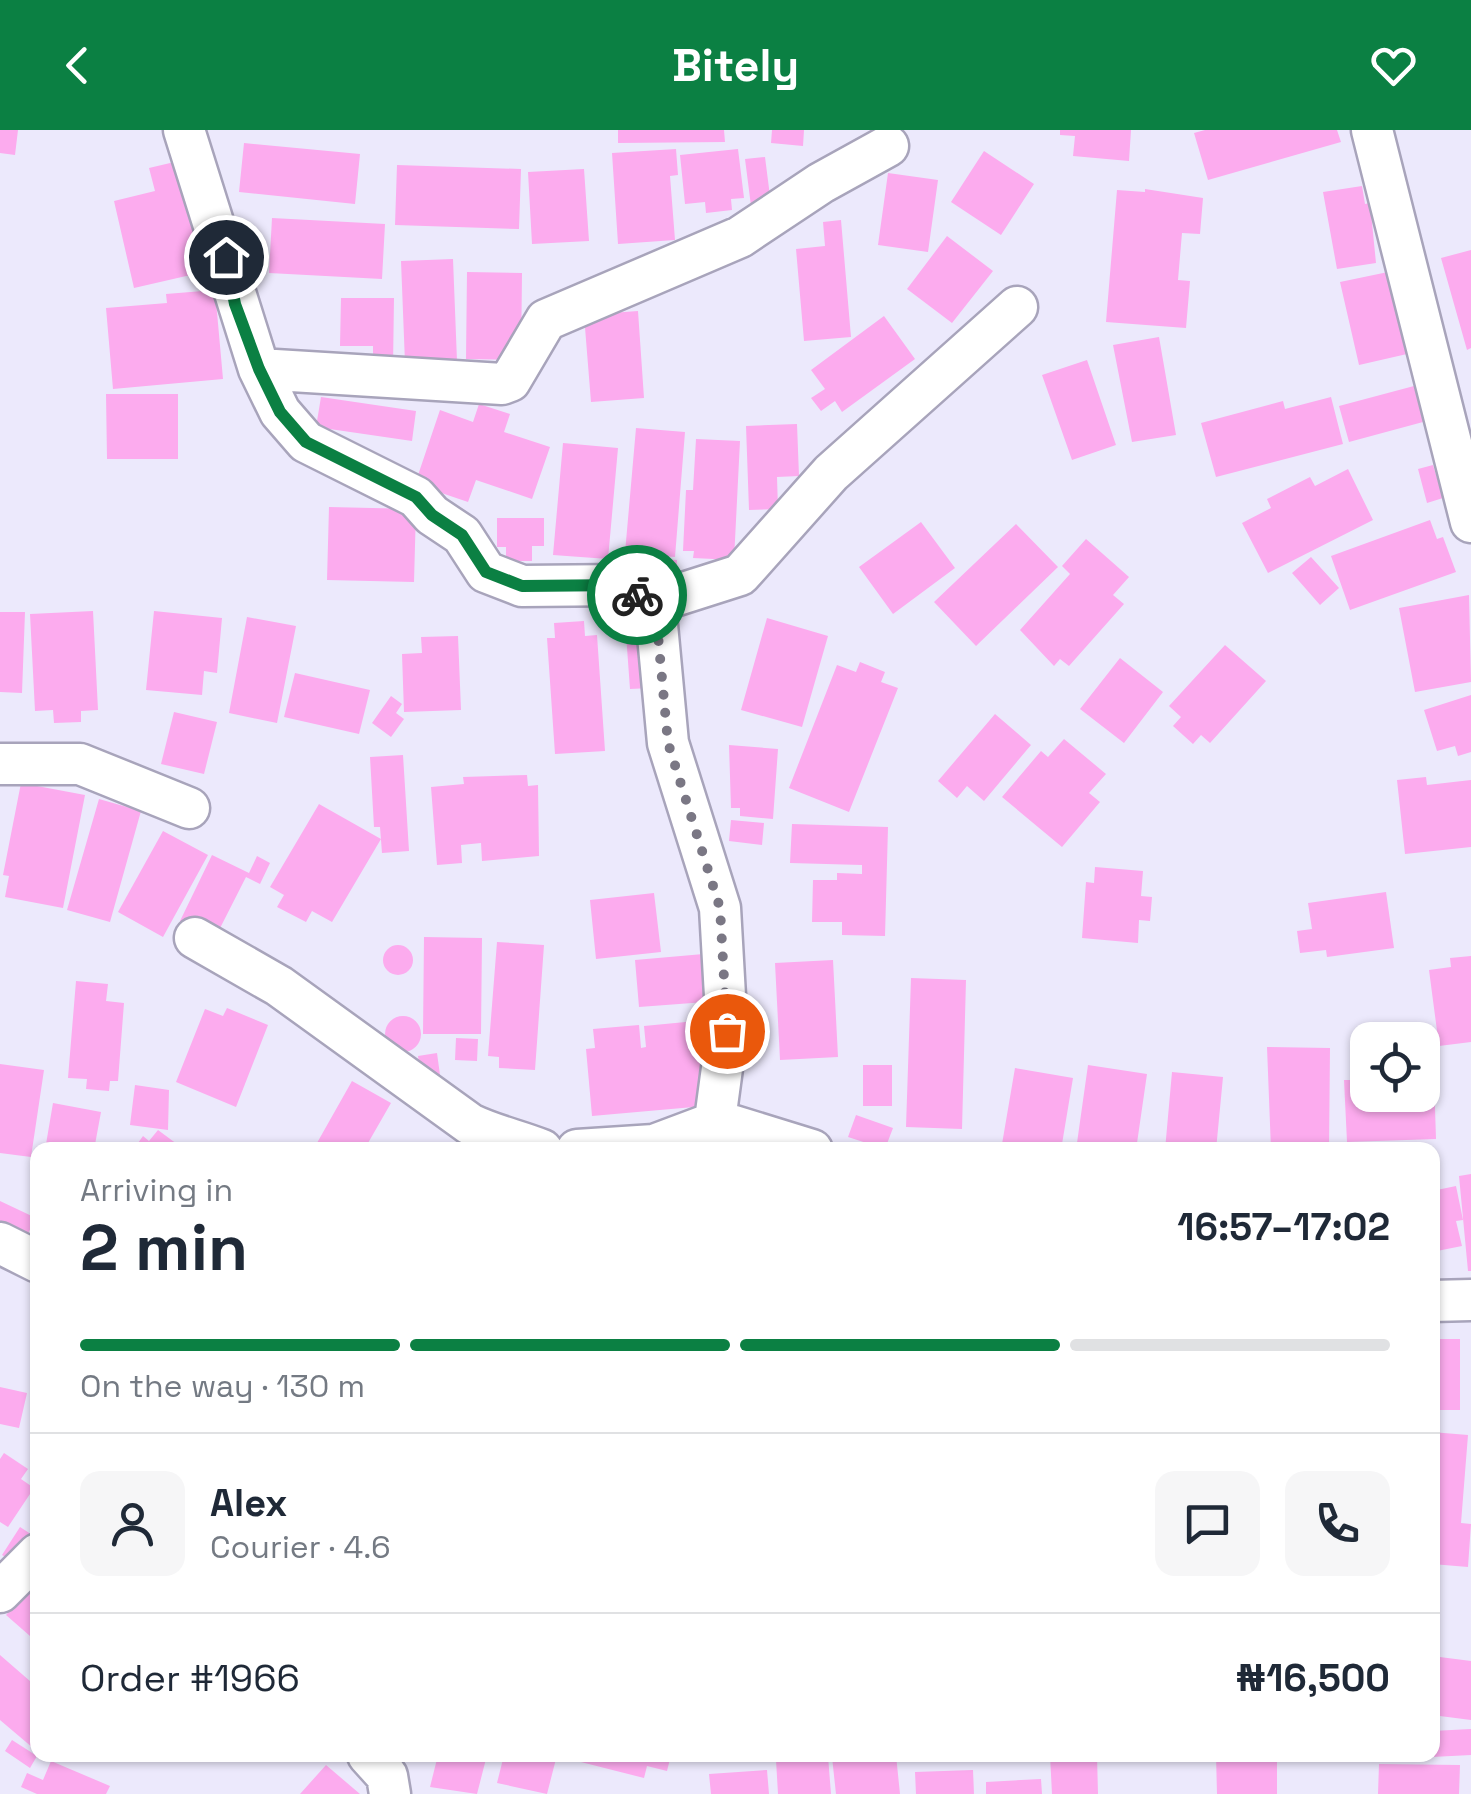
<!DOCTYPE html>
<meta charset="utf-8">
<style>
:root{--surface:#fff;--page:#f6f6f7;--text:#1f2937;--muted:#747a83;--line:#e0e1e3;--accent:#0b8043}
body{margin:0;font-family:"Space Grotesk",sans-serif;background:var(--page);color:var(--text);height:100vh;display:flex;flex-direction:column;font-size:38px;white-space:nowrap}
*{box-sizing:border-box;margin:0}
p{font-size:32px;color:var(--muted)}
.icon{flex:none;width:55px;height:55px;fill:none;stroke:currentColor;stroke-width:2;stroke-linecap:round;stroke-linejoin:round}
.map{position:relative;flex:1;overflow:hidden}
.sheet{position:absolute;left:30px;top:1012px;width:1410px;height:620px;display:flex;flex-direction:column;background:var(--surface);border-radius:20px;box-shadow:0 2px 8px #0004}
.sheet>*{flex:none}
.fabs{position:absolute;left:1350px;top:892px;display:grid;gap:20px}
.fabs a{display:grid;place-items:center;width:90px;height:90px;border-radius:20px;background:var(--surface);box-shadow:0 2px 8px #0004;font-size:50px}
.pin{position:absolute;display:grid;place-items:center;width:85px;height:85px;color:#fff;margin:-42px;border:5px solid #fff;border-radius:50%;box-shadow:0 2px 10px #0007}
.courier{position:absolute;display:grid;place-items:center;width:100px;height:100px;margin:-50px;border:8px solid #0b8043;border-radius:50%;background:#fff;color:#222;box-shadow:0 2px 12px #0007}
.summary em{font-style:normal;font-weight:700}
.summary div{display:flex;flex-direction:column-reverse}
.summary{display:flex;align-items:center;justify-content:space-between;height:170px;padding:0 50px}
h1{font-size:65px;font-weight:700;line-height:75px}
.bar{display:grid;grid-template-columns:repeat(4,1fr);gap:15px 10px;align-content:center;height:120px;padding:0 50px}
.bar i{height:12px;border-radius:8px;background:var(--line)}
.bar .active{background:var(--accent)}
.bar p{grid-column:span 4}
.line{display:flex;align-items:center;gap:25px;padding:0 50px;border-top:2px solid var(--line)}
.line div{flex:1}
.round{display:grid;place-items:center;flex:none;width:105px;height:105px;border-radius:20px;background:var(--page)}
header{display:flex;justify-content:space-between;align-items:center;height:130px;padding:0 50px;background:var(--accent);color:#fff;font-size:45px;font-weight:700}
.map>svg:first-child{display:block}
.building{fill:#fcabee}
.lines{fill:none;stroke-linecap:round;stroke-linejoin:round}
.minor-casing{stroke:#a8a4bb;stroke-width:45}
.minor{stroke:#fff;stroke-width:40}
.done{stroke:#7a7784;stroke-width:10;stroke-dasharray:0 18}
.route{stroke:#0b8043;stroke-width:12}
</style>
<header><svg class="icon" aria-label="back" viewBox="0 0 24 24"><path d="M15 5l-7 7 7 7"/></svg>Bitely<svg class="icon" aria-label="heart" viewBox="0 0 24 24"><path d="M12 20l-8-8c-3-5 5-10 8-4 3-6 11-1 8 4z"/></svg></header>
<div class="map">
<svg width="1471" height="1664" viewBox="0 0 1471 1664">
<rect width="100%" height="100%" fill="#ece9fc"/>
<path class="building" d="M0 0H18L15 25 0 23Z
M618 0H724L725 12 618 13Z
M772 0H804L803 16 771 13Z
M1060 0H1131L1129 31 1073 26 1075 6 1060 5Z
M1205 0H1337L1341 12 1208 50 1194 3Z
M244 13 360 24 355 74 239 62Z
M676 19 678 45 670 46 675 110 618 114 612 23Z
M738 19 744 68 731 69 732 80 706 83 705 72 685 74 680 25Z
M984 21 1034 54 1001 105 951 72Z
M765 27 771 74 751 76 745 29Z
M183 30 208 141 134 158 114 71 155 61 149 38Z
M397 35 521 39 519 99 395 95Z
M584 39 589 111 532 114 528 42Z
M888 43 938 50 928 122 878 115Z
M1362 56 1365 74 1370 73 1376 133 1337 139 1323 62Z
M1145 59 1203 68 1200 104 1182 103 1178 150 1190 151 1186 198 1106 192 1117 60 1145 62Z
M272 88 385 94 382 149 269 143Z
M841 90 851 207 804 211 796 119 825 116 823 92Z
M947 106 993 141 952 193 907 159Z
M1471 120V218L1467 220 1441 128Z
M453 129 457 231 405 233 401 131Z
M467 142 522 143 521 230 466 229Z
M1388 142 1407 224 1359 235 1340 152Z
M215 160 223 249 113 259 106 178 167 173 166 164Z
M341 168H394L393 236 373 235V216H340Z
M638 181 644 268 591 272 584 185Z
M884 186 915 229 842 282 835 271 821 281 811 268 825 259 811 240Z
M1159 207 1176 305 1132 312 1113 215Z
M1087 230 1116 315 1072 330 1042 245Z
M1414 256 1423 292 1349 312 1339 276Z
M106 264H178V329H107Z
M321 267 416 281 412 311 316 297Z
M1331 267 1343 314 1216 347 1201 293 1283 271 1285 279Z
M479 274 510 284 504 302 550 317 532 369 476 350 468 372 415 354 440 280 473 292Z
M797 294 799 346 777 347 778 379 749 380 746 296Z
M636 298 685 302 675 427 625 423Z
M696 309 740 311 734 430 693 428 694 421H683L686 360H693Z
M563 313 618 318 608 429 553 425Z
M1433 335 1443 368 1427 373 1418 339Z
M1348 339 1373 390 1268 443 1242 393 1271 378 1267 369 1310 347 1315 356Z
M329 377 416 379 414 452 327 450Z
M497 388H544V416H532V431H506V417H497Z
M1430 390 1437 409 1443 407 1456 442 1350 480 1331 426Z
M921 392 955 438 893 484 859 437Z
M1016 394 1058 437 976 516 934 472Z
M1086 409 1129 447 1113 465 1124 474 1069 536 1060 529 1054 536 1020 500 1070 444 1062 436Z
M1311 427 1339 458 1320 475 1292 443Z
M635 428 677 430 676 455 635 454Z
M1469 465 1471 552 1415 562 1399 478Z
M93 481 98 580 81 581V592L54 593 53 580 35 581 30 484Z
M154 481 222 488 217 543 204 541 202 565 146 560Z
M0 482H25L22 563 0 562Z
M247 487 296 496 277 593 229 583Z
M767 488 828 506 802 597 741 580Z
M584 491 585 506 597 505 605 621 555 624 547 508H555L554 493Z
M667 502 671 557 630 559 626 504Z
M458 506 461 580 404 582 402 524 422 523 421 507Z
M1225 515 1266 551 1210 613 1201 605 1193 614 1173 596 1181 587 1169 576Z
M1120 528 1163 562 1124 613 1080 579Z
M860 532 885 542 881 552 898 558 849 682 789 658 837 535 856 542Z
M295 543 370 560 359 604 284 587Z
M1471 565V622L1458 626 1455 616 1437 621 1424 580Z
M391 566 402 574 396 583 404 589 391 607 372 593Z
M174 582 217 592 204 644 161 634Z
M995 584 1031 615 984 671 967 656 957 668 938 651Z
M1064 609 1106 644 1089 663 1100 672 1062 717 1002 667 1041 621 1048 627Z
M729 615 778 619 773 689 740 686V678H731Z
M403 625 409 721 382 723 380 697H374L370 627Z
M527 645 528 656 538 655 539 726 482 731 481 713 461 715 462 733 437 735 431 657 464 654 463 647Z
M1426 647 1427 655 1471 650V717L1405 724 1397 650Z
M21 653 85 665 63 778 5 767 9 746 3 745Z
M99 669 141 681 110 792 67 780Z
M319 674 381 709 332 792 312 781 306 792 277 777 284 765 270 757Z
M731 690 764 693 762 715 729 711Z
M792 694 888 697 885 806 842 805V792H812L813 750H837V743L862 744V735L790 733Z
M163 701 208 725 163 807 118 782Z
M212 725 249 743 257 726 270 733 260 754 246 747 215 808 180 791Z
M1095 737 1143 741 1141 766 1152 767 1150 791 1139 790 1138 813 1082 808 1086 752 1094 753Z
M1386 762 1394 818 1327 827 1326 820 1300 823 1297 801 1312 799 1308 773Z
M654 763 661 822 596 829 590 770Z
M424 807 482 808 481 904H423Z
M497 812 544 815 535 940 499 938V927L488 926Z
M383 830a15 15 0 1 1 30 0a15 15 0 1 1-30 0Z
M715 823 719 871 639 877 635 830Z
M1471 826V912L1439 916 1429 840 1451 837 1450 828Z
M833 830 838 927 780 930 775 833Z
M911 848 966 850 962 999 906 997Z
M76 851 108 854 106 871 124 873 118 951H110L109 961 86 959 87 949 68 948Z
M227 878 268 895 236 977 176 952 205 879 223 886Z
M385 904a18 18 0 1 1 36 0a18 18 0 1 1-36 0Z
M696 891 705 976 592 986 586 919 595 918 593 899 639 895 641 918 646 917 644 896Z
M456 908 478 909 477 931 455 930Z
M1267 917 1330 918 1329 1020H1271Z
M437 923 440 945 421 948 418 926Z
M0 934 44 940 31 1027 0 1023Z
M863 935H892V976H863Z
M1088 935 1147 944 1136 1020H1076Z
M1015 938 1073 948 1061 1020H1001Z
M1172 942 1223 947 1216 1020H1165Z
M1434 947 1436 1009 1347 1012 1344 950H1368V965H1422V948Z
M352 951 391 973 364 1020H313Z
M135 955 169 960 168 1000 130 995Z
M53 973 101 982 94 1020H45Z
M856 985 893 998 885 1019 848 1007Z
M158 1000 185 1020H133L143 1006 149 1011Z
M1471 1044V1141H1468L1459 1046Z
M1456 1056 1463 1090 1456 1091 1462 1116 1432 1122V1061Z
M0 1071 36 1088 22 1115 0 1105Z
M1432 1209H1460V1280H1432Z
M0 1257 27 1263 19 1298 0 1294Z
M1432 1302 1468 1305 1461 1393 1471 1394 1468 1437 1432 1434Z
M4 1323 28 1339 21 1349 34 1358 8 1397 0 1392V1329Z
M20 1397 37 1408 19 1436 2 1425Z
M35 1452 38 1454V1513L6 1485Z
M0 1525 38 1558V1613L33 1618 0 1590Z
M1432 1526 1471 1531V1590L1432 1585Z
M1471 1599V1625L1432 1627V1601Z
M12 1610 37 1626 30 1638 5 1621Z
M438 1625H487L477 1664 430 1657Z
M504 1625H557L547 1664 497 1653Z
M574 1625H671L667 1641 647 1636 644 1648 573 1630Z
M896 1625 900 1664H836L832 1627Z
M1050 1625H1097L1098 1664H1052Z
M1216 1625H1277V1664H1217Z
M828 1626 831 1664H778L776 1630Z
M51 1631 110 1656 106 1664H37L21 1657 27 1643 43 1650Z
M1379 1634 1460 1635 1459 1664H1378Z
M326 1635 360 1664H300Z
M767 1640 769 1664H711L709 1644Z
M973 1640 974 1664H916L915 1642Z
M1041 1649 1042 1664H986V1652Z"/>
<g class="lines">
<defs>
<path id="minor" d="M184 0 259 239 280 282 306 312 416 367 432 385 462 405 486 442 522 456 625 455 656 484 668 613 720 778 727 901 711 1020
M1372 0 1471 392
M259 239 502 254 510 251 546 190 740 107 821 53 888 16
M649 474 740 445 831 343 1017 177
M0 634H80L189 678
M195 808 279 856 470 994C495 1006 517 1010 542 1020
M577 1020 654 1015 718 991 812 1020
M0 1113 38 1132
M1432 1171 1471 1170
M0 1462 38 1424
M368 1625 387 1646 390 1664"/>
</defs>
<use href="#minor" class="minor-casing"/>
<use href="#minor" class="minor"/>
</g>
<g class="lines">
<path class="done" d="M637 465 656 484 668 613 720 778 727 901"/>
<path class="route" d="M226 127 235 174 259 239 280 282 306 312 416 367 432 385 462 405 486 442 522 456 625 455 637 465"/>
</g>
</svg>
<div class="fabs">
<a><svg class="icon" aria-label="locate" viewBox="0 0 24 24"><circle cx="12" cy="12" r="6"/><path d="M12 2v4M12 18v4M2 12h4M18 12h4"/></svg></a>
</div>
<div class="pin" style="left:727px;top:901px;background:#ea580c"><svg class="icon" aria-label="bag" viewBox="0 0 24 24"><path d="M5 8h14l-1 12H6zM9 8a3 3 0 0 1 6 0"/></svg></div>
<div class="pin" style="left:226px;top:127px;background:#1f2937"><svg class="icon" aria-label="home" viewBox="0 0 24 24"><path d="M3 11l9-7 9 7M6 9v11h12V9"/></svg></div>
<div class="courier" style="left:637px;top:465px"><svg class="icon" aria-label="bike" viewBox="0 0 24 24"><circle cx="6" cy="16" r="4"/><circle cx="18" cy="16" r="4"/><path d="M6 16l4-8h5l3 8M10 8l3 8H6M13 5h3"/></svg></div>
<section class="sheet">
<div class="summary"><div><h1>2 min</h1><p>Arriving in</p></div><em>16:57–17:02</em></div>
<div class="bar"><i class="active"></i><i class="active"></i><i class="active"></i><i></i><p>On the way · 130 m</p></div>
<div class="line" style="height:180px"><a class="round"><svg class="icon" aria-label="person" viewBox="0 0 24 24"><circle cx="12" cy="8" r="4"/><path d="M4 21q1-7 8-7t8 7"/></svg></a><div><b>Alex</b><p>Courier · 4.6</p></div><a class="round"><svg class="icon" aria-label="chat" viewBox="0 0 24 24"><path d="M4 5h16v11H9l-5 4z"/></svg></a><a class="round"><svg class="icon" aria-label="phone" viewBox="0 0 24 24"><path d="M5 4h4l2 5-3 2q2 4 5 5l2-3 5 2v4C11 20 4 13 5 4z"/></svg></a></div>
<div class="line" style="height:130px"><div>Order #1966</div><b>₦16,500</b></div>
</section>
</div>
